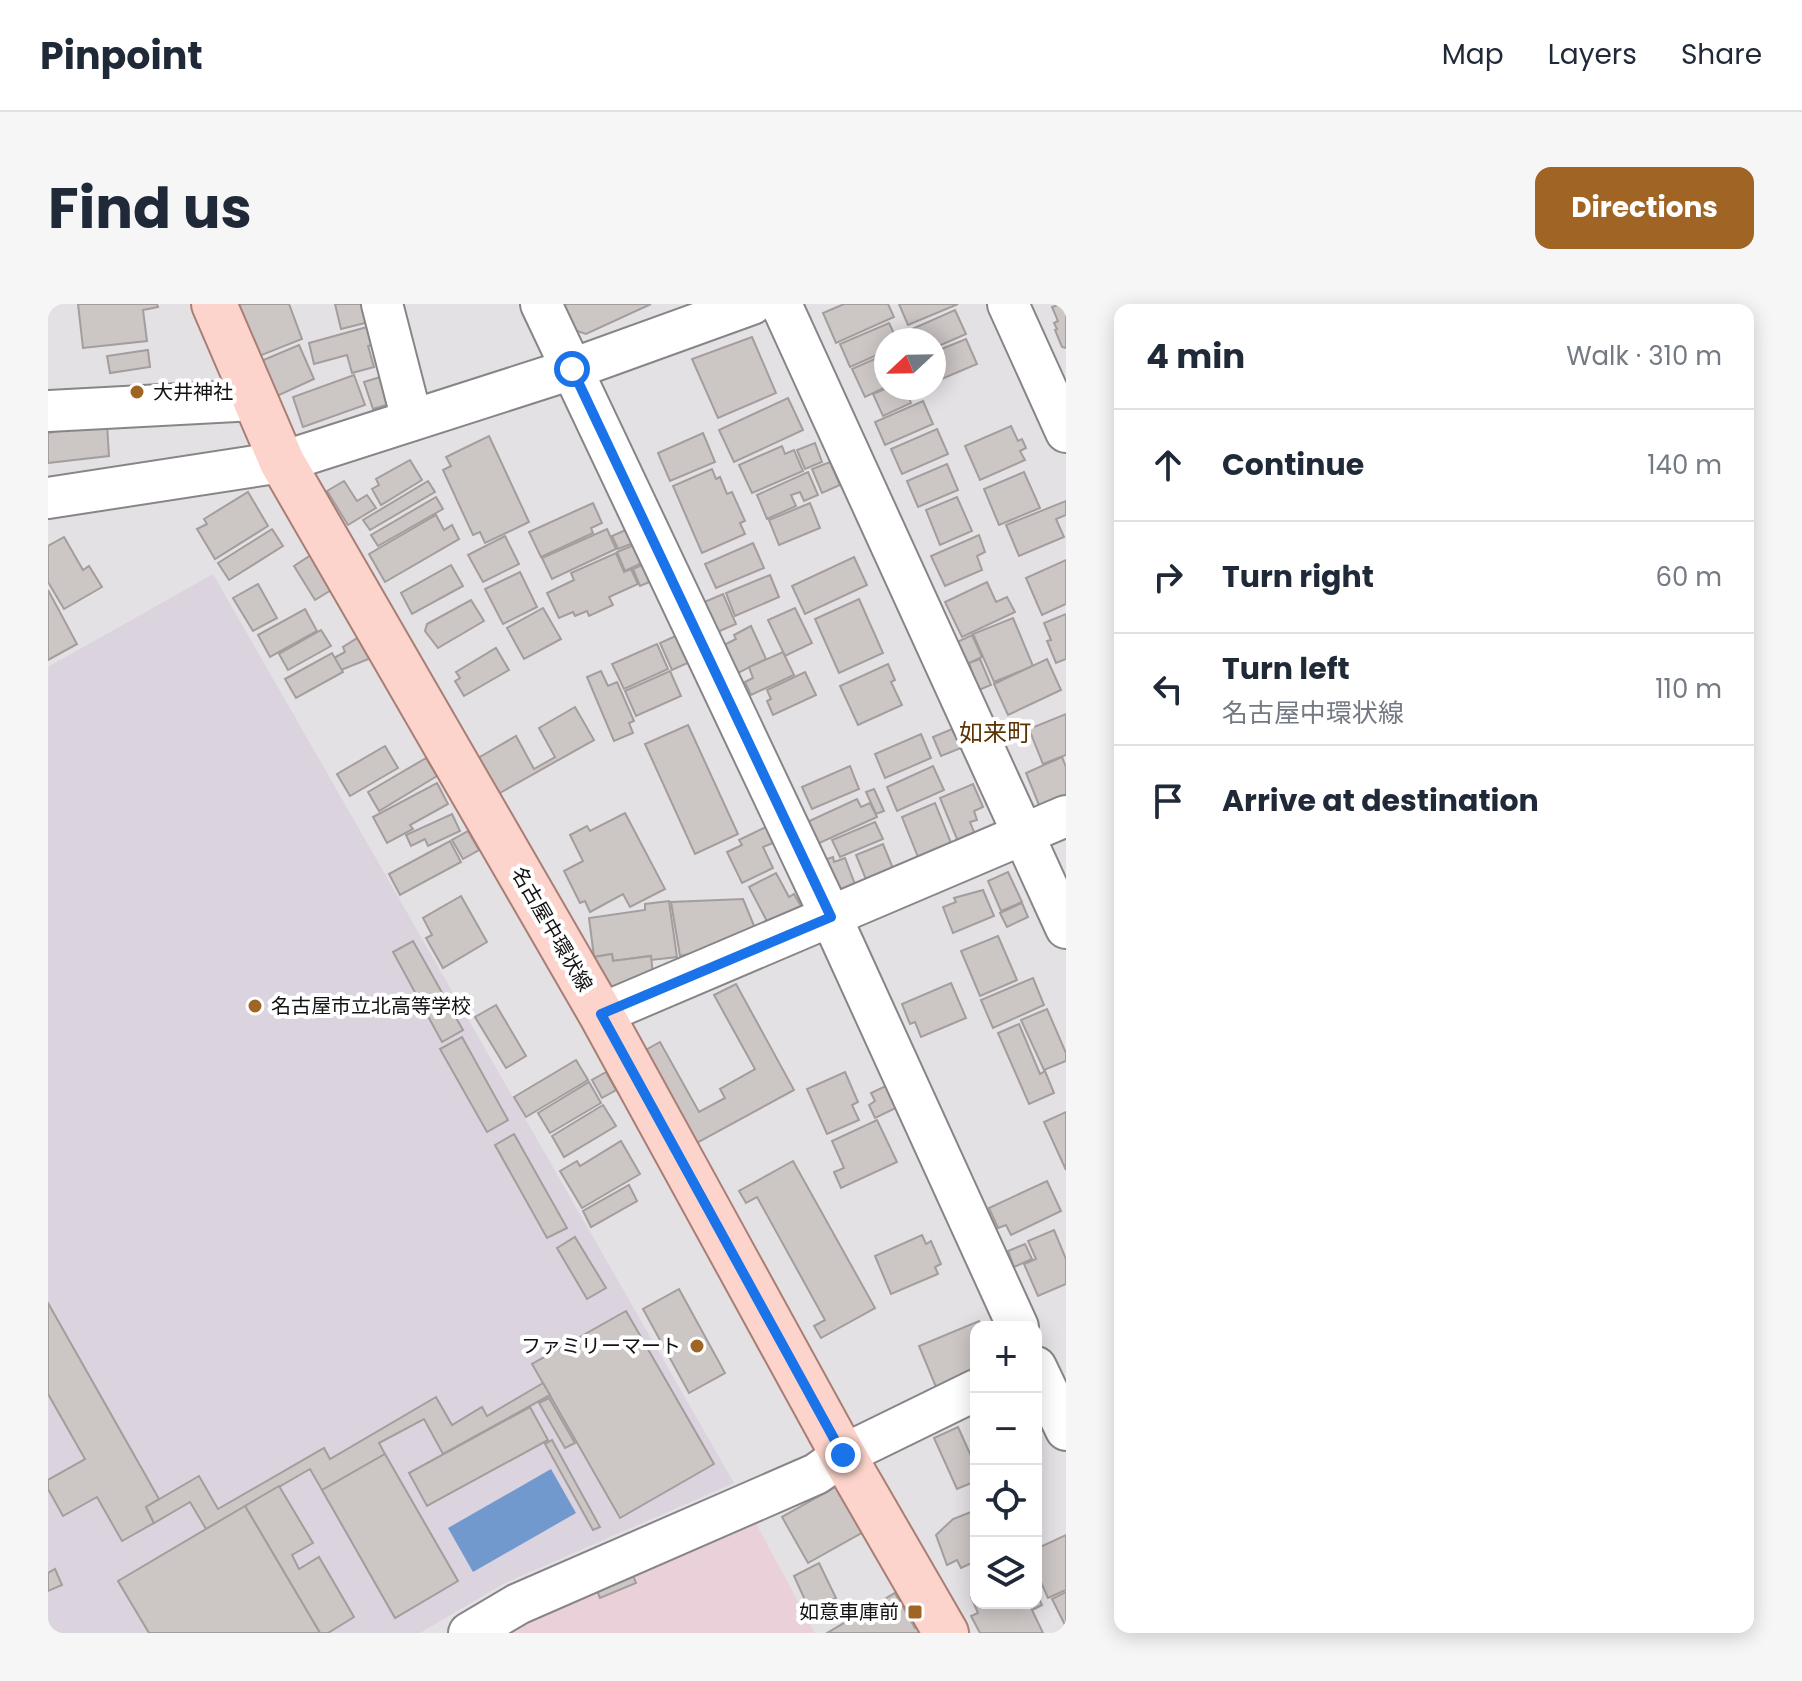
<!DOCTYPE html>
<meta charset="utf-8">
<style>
:root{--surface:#fff;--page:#f6f6f7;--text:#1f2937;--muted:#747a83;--line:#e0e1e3;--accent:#a06525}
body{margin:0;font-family:Poppins,"Noto Sans JP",sans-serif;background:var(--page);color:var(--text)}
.controls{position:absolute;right:24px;bottom:24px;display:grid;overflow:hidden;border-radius:16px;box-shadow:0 4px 20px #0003}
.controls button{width:72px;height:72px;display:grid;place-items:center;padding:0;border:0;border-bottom:2px solid var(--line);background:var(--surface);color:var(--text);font:40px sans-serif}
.compass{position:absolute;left:826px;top:24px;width:72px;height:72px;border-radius:50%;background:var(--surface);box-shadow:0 4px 20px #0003;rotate:248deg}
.stop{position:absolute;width:24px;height:24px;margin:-18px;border:6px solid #1a73e8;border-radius:50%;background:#fff}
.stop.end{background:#1a73e8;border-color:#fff;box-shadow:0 2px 8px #0008}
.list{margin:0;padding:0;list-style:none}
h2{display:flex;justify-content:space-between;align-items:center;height:104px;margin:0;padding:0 32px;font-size:34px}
h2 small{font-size:26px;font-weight:400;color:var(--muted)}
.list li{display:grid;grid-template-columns:52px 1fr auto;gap:24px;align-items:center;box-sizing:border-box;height:112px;padding:0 32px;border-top:2px solid var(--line)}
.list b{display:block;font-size:30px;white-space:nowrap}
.list p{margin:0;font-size:26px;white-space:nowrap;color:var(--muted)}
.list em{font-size:26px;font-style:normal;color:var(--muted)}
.icon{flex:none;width:44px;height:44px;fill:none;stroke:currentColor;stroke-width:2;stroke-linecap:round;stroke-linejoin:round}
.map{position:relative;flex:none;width:1018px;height:1329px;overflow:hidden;border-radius:16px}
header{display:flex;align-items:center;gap:48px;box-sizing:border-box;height:112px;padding:0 40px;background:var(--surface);border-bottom:2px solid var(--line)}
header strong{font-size:38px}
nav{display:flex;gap:44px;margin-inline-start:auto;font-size:28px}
.intro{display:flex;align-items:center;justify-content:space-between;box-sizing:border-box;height:192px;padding:0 48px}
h1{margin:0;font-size:56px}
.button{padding:20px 36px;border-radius:16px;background:var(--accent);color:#fff;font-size:28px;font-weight:700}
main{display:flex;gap:48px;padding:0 48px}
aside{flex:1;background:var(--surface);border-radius:16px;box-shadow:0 4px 20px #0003}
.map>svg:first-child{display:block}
.built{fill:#dbd3de}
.industrial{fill:#ead1d9}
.water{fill:#7299ce}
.building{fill:#ccc6c5;stroke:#a39d9d;stroke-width:2}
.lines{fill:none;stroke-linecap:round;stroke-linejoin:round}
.minor-casing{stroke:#888589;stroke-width:44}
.major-casing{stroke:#a97e74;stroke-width:48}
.minor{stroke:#fff;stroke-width:40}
.major{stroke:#fcd4cb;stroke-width:44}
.route{stroke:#1a73e8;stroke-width:10}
.poi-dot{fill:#a06525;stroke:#fff;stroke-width:3}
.labels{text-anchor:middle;stroke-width:8;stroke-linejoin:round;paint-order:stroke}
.poi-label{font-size:20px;fill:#131213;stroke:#fff;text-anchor:start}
.street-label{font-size:20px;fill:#131213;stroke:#fff}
.quarter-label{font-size:24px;fill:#5b3403;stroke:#fff}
</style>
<header>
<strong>Pinpoint</strong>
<nav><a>Map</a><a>Layers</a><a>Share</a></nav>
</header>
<div class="intro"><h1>Find us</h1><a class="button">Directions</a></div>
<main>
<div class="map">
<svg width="1018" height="1329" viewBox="0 0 1018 1329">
<rect width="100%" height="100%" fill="#e4e1e5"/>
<path class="built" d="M165 270 686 1179 457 1279 372 1329H0V363Z"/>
<path class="industrial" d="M703 1210 767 1329H442Z"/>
<path class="water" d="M503 1165 528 1209 425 1268 400 1224Z"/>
<g class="building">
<path d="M30 0H109L110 3 95 6 99 37 35 44Z"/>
<path d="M186 0H241L254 35 206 54Z"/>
<path d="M287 0H321L325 17 293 25Z"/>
<path d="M512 0H603L538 30 523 25Z"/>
<path d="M796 0H840L846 13 788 39 775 9Z"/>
<path d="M851 0H910L860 21Z"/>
<path d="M1012 0H1018V44L1014 43 1007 26 1009 25 1006 19 1010 17 1004 3Z"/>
<path d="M907 6 918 30 886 44V36H868L864 25Z"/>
<path d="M841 19 849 36H838V47L802 63 792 40Z"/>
<path d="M330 20 335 38 320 42 326 63 304 69 299 51 266 60 261 39Z"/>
<path d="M704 33 728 89 670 114 644 55Z"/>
<path d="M918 35 929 60 889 77 886 70V48Z"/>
<path d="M251 41 266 75 229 92 213 57Z"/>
<path d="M100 46 102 63 62 69 59 52Z"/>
<path d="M838 50V83L817 93 804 65Z"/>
<path d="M306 71 317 101 255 123 245 93Z"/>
<path d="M339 71 348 98 325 105 316 78Z"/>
<path d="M839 84H857L863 99 835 112 825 90Z"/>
<path d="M740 94 755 126 686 158 671 126Z"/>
<path d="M875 97 885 120 837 141 827 118Z"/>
<path d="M11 120H59L61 152 0 159V129L12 127Z"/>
<path d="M963 122 970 137 974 135 978 144 972 147 977 156 932 176 917 142Z"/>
<path d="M889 125 900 150 854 170 843 145Z"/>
<path d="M655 129 667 158 622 177 610 149Z"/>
<path d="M441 132 481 218 437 239 432 228 425 231 395 166 403 162 398 153Z"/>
<path d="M767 139 774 158 757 165 749 146Z"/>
<path d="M734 142 737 150 746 146 755 167 704 189 691 161Z"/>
<path d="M362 156 374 176 333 201 324 185 331 181 328 175Z"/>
<path d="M782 158 792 181 774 189 764 165Z"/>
<path d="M899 160 910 186 870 203 859 177Z"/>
<path d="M664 165 668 175 672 173 679 190 684 188 697 217 692 219 697 230 654 249 625 182Z"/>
<path d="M760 168 770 191 756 197 752 188 743 191 748 202 719 215 709 191Z"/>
<path d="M976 168 992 204 951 221 936 185Z"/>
<path d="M296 177 309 197 319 191 328 204 300 221 279 187Z"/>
<path d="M380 177 387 188 322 226 315 216Z"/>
<path d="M200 188 220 222 167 255 149 225 159 220 156 215Z"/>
<path d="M388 193 395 205 330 242 323 231Z"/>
<path d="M909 193 924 227 892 241 878 206Z"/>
<path d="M1018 197V211L1008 215 1016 233 971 252 958 221Z"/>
<path d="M545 199 554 219 543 224 545 229 493 253 481 228Z"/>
<path d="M762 199 772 224 731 241 721 216Z"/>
<path d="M388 211 396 226 404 221 411 235 337 278 321 250Z"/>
<path d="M582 224 588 238 570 245 564 232Z"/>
<path d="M224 225 235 242 181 276 170 259Z"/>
<path d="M559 225 568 245 504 275 494 254Z"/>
<path d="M931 231 937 248 929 252 934 266 897 282 883 252Z"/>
<path d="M457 232 471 260 435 278 420 251Z"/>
<path d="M16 233 35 266 41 262 54 283 16 305 0 278V242Z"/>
<path d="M705 239 716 264 668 284 657 260Z"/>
<path d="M588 240 596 258 577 267 569 248Z"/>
<path d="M568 249 576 268 583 265 590 280 561 293 565 301 541 312 539 307 527 312 525 308 511 314 499 289 526 276 523 269Z"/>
<path d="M263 251 285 285 267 296 246 262Z"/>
<path d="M806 253 819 281 757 310 744 282Z"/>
<path d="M1018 256V300L994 311 978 274Z"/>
<path d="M596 260 604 277 592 282 585 265Z"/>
<path d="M403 261 415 282 364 310 353 289Z"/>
<path d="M472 268 489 303 455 320 437 285Z"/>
<path d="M722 271 731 293 687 312 678 289Z"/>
<path d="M939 278 948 298 959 293 967 308 914 333 897 298Z"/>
<path d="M210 280 229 314 205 327 185 294Z"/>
<path d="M0 286 29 340 0 356Z"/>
<path d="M675 290 688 320 667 329 654 299Z"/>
<path d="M811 295 835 349 791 369 767 315Z"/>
<path d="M423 296 436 317 390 344 377 327 379 320Z"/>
<path d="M495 304 513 335 476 355 459 324Z"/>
<path d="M747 304 764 339 737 352 720 316Z"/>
<path d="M257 305 269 327 222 353 210 331Z"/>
<path d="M1018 310V355L1008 359 999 337 1003 336 996 319Z"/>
<path d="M965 314 985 362 946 378 925 330Z"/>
<path d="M703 322 718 355 686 371 672 343 688 335 686 331Z"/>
<path d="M273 326 283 342 240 366 231 350Z"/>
<path d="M632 330 644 357 624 366 612 339Z"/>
<path d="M924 331 934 353 915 362 905 340Z"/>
<path d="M311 333 323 354 293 366 286 354 297 348 295 343Z"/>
<path d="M609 340 620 365 576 385 564 360Z"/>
<path d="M448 344 461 366 416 392 407 377 412 374 408 368Z"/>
<path d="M735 348 746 371 703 391 697 378 705 374 701 363Z"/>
<path d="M284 349 295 368 248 394 237 375Z"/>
<path d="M932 355 943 381 926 388 919 370 924 368 921 359Z"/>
<path d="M999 355 1013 386 960 411 946 380Z"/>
<path d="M840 360 847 376 843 378 854 401 810 421 792 382Z"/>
<path d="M553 367 560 382 569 378 586 417 581 419 585 429 566 437 539 373Z"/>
<path d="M622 367 633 392 588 412 577 387Z"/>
<path d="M757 368 768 391 725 411 719 397 723 395 719 386Z"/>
<path d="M527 403 546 436 450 490 430 454 468 432 486 465 507 453 491 424Z"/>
<path d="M1018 410V451L995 460 981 425Z"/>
<path d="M640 421 690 530 647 550 597 440Z"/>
<path d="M904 425 913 444 893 452 885 433Z"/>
<path d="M873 430 883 454 837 474 827 450Z"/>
<path d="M337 442 350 464 302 492 289 470Z"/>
<path d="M1014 453 1018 463V495L993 506 978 469Z"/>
<path d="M378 454 389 472 331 507 320 488Z"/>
<path d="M802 462 811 485 764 505 754 483Z"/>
<path d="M885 462 896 486 849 507 839 483Z"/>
<path d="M389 479 400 500 362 521 365 525 339 539 325 513Z"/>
<path d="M925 480 935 503 926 507 929 516 922 518 928 533 911 540 892 494Z"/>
<path d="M826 485 836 507 828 510 818 488Z"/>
<path d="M809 495 813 503 822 499 829 513 767 541 757 519Z"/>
<path d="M887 499 905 544 872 558 854 513Z"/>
<path d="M577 509 617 585 582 603 575 590 542 608 537 597 532 599 516 567 535 557 522 531 539 522 542 527Z"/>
<path d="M404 510 412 527 380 542 377 535 363 542 358 531Z"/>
<path d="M827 518 835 535 792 553 784 536Z"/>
<path d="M718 523 725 539 715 543 725 564 694 579 679 548 694 541 691 536Z"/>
<path d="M420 527 431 546 415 555 404 536Z"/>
<path d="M402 537 413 558 352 591 341 570Z"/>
<path d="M835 540 846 567 819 578 808 551Z"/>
<path d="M785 553 786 558 797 554 808 583 785 591 773 557Z"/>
<path d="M960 568 974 598 953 607 940 577Z"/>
<path d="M728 569 741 593 746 590 753 602 747 605 749 609 722 623 701 583Z"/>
<path d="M935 586 946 612 905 629 895 603 908 598 906 594Z"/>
<path d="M413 592 439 638 395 664 378 634 384 631 375 614Z"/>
<path d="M695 595 709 629 675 642 632 652 623 598Z"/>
<path d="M621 597 629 653 603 656V652L565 657 564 650 546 653 541 614 597 606V600Z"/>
<path d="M974 599 980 613 959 623 952 609Z"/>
<path d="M950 632 969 676 932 692 913 647Z"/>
<path d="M365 637 415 726 394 738 345 648Z"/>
<path d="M564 650 565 657 603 652 605 671 572 685 557 680 548 664 546 653Z"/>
<path d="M985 674 996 701 945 724 933 696Z"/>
<path d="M903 679 918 714 873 733 867 718 862 720 854 700Z"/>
<path d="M688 680 746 786 647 840 596 747 612 738 651 808 677 794 672 785 707 765 666 691Z"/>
<path d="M448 701 478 752 458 764 427 713Z"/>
<path d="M999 705 1018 749V757L996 766 973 716Z"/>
<path d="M971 720 992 770 997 767 1006 789 981 800 950 729Z"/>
<path d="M414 733 460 816 439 828 392 745Z"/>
<path d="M528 756 540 776 478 813 466 793Z"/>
<path d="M558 768 568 786 554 794 544 776Z"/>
<path d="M797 768 810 798 804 801 811 816 779 830 759 785Z"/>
<path d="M541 778 553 799 502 829 490 809Z"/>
<path d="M842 780 852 802 827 814 821 801 827 797 823 789Z"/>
<path d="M555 801 568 822 516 853 504 832Z"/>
<path d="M1018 808V866L996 818Z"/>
<path d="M829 816 849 858 793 884 786 868 796 864 784 837Z"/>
<path d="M466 830 519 924 499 934 447 841Z"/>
<path d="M573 837 592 870 534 904 512 867 529 857 532 862Z"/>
<path d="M745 857 827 1004 773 1034 766 1022 777 1016 709 893 698 899 691 887Z"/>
<path d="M999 877 1013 907 963 931 958 921 950 924 941 904Z"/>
<path d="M581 881 589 897 543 923 535 907Z"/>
<path d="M1006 926 1018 955V980L990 992 976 960 988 955 980 937Z"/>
<path d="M874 931 878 940 883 937 893 960 887 963 890 970 843 990 827 952Z"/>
<path d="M527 933 558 984 539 995 509 944Z"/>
<path d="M977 940 984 955 966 963 960 947Z"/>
<path d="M631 985 677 1069 641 1089 595 1005Z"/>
<path d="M0 999 111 1195 98 1203 106 1219 74 1237 49 1193 15 1212 0 1185V1176L37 1155 0 1090Z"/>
<path d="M578 1007 666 1160 572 1214 484 1060Z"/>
<path d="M931 1017 933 1023H928V1065L888 1083 871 1042Z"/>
<path d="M495 1079 502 1091 395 1150 376 1115 331 1139 337 1150 274 1186 262 1165 158 1225 142 1198 106 1219 98 1203 151 1172 170 1205 276 1144 282 1155 388 1093 404 1121 434 1103 439 1112Z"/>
<path d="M501 1094 527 1139 517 1144 491 1099Z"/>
<path d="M482 1103 500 1136 379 1202 361 1169Z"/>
<path d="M910 1123 928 1163V1177L909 1185 886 1134Z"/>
<path d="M504 1136 552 1223 545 1226 497 1140Z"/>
<path d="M337 1150 410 1277 347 1314 274 1186Z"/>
<path d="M791 1181 817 1227 760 1259 734 1213Z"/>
<path d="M231 1182 265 1239 244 1251 251 1265 271 1253 306 1313 280 1329H272L197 1202Z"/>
<path d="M197 1202 272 1329H101L70 1277Z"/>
<path d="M928 1206V1257L913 1264 909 1256 899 1261 888 1231 905 1215Z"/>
<path d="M1018 1231V1286L1000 1294 988 1267V1245Z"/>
<path d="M771 1259 788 1294 762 1307 746 1272Z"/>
<path d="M7 1265 14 1281 0 1287V1269Z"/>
<path d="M584 1269 588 1279 552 1294 548 1284Z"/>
<path d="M1018 1288V1323L1004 1295Z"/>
<path d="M847 1289 867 1324 871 1321 875 1329H779Z"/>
<path d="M988 1289 994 1301 984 1306 995 1329H932L923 1312 930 1309 923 1293 928 1291V1299H988Z"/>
</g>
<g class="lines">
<defs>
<g id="minor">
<path d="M334 0 364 116"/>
<path d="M493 0 783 613 970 1023"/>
<path d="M733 0 1018 624"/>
<path d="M960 0 1018 128"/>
<path d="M0 107 208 96"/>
<path d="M0 194 234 158 524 65 704 0"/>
<path d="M553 710 1018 512"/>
<path d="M988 1063 1018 1126"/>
<path d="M421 1329 470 1300 768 1170 795 1151 928 1086"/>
</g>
<path id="major" d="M166 0 234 158 553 710 795 1151 898 1329"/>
</defs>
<use href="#minor" class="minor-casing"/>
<use href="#major" class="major-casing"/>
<use href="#minor" class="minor"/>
<use href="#major" class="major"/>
</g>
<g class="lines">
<path class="route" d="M524 65 783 613 553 710 795 1151"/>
</g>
<g class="poi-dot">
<circle cx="89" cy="88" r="8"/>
<circle cx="207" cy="702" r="8"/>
<circle cx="649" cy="1042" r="8"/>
<rect x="859" y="1300" width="16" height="16" rx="4"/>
</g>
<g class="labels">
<g class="poi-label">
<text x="105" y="95">大井神社</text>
<text x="223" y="709">名古屋市立北高等学校</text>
<text x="633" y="1049" text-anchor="end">ファミリーマート</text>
<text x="851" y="1315" text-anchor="end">如意車庫前</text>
</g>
<g class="street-label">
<text transform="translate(504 625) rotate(60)" y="7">名古屋中環状線</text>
</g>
<g class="quarter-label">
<text x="947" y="437">如来町</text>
</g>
</g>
</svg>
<div class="controls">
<button>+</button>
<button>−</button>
<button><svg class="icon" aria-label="locate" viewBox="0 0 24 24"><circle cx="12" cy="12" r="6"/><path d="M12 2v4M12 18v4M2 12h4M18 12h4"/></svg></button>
<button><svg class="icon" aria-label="layers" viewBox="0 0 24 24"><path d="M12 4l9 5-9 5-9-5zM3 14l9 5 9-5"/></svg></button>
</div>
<svg class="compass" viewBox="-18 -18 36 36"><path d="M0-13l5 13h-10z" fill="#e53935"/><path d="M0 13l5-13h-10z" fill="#747a83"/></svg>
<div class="stop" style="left:524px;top:65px"></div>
<div class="stop end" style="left:795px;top:1151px"></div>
</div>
<aside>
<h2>4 min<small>Walk · 310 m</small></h2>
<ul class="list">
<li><svg class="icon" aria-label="ahead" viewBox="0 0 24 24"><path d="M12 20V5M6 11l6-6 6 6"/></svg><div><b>Continue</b></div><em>140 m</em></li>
<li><svg class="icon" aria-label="right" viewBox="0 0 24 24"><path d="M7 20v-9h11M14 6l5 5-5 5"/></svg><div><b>Turn right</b></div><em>60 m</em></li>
<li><svg class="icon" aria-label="left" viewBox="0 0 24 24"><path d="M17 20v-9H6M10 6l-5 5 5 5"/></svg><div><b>Turn left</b><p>名古屋中環状線</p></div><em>110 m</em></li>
<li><svg class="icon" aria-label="arrive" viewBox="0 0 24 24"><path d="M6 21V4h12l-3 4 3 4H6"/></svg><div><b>Arrive at destination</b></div></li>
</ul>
</aside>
</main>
